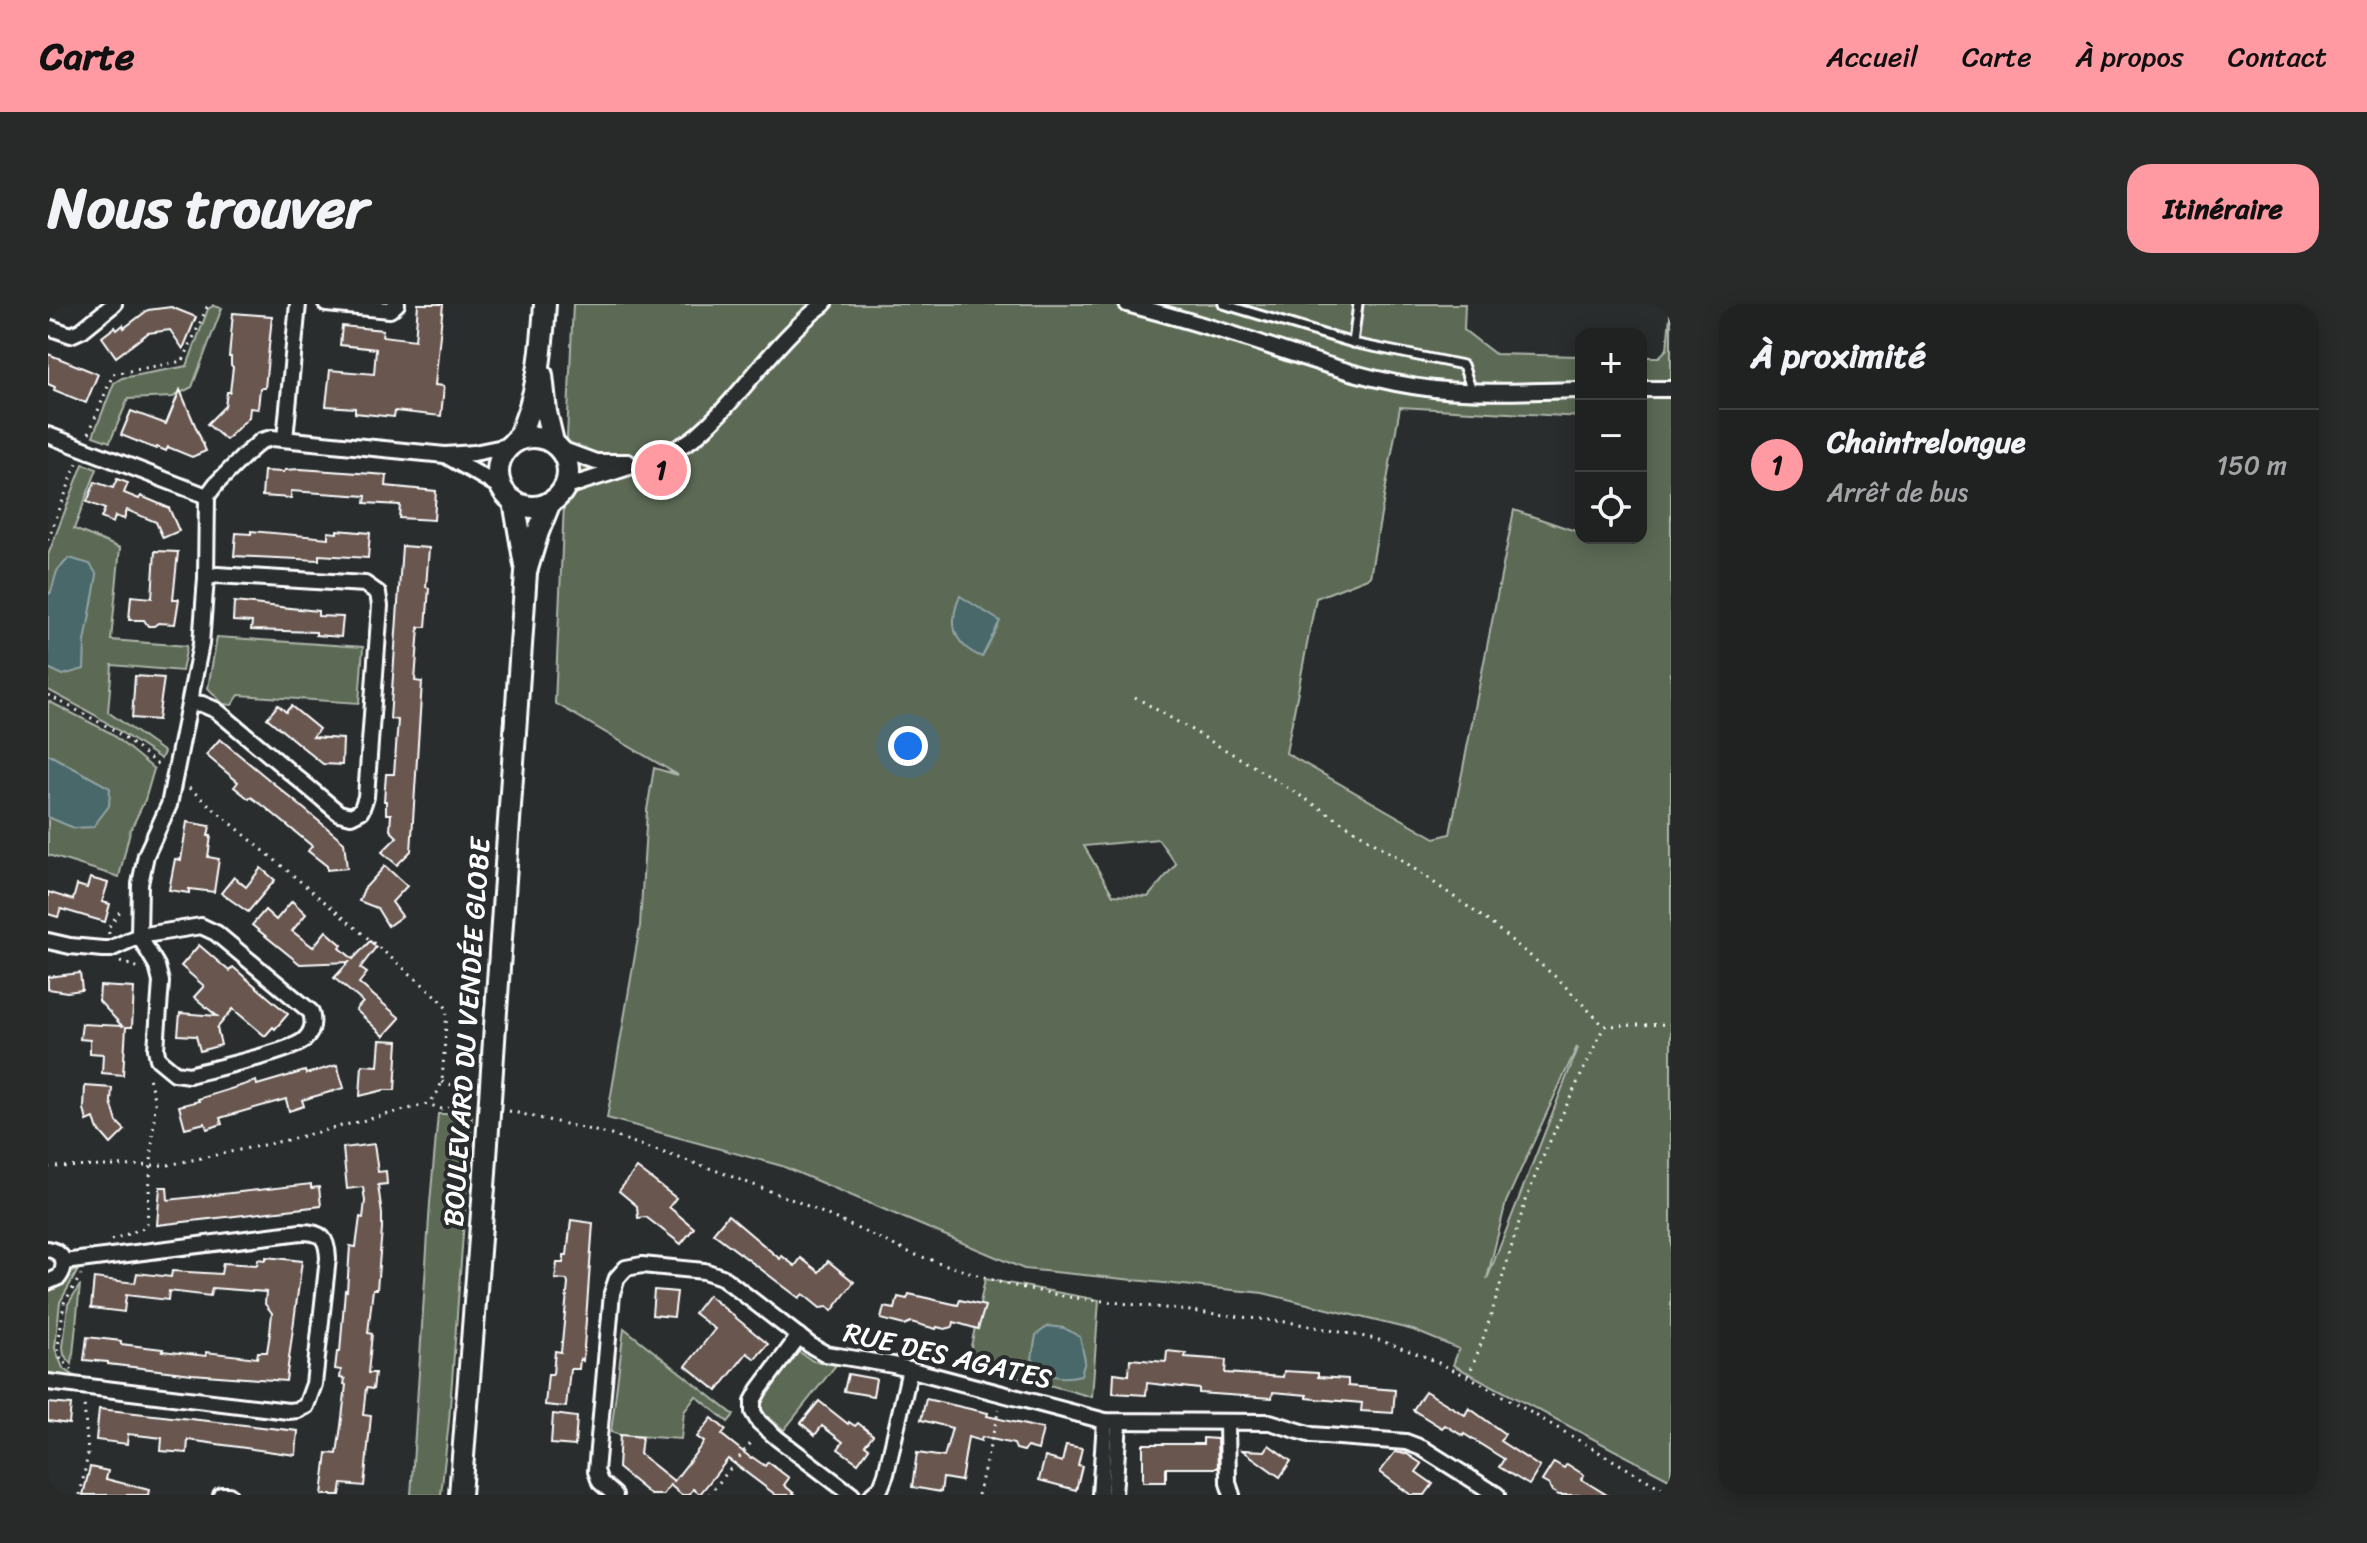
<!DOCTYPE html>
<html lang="fr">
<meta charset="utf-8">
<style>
:root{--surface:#202222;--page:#282a2a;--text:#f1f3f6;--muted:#a2a4a5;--line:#3d3f40;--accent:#ff9aa2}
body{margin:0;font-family:Sriracha,sans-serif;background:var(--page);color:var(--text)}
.controls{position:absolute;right:24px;top:24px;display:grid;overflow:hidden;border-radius:16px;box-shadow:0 4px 20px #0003}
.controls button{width:72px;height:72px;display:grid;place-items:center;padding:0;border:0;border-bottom:2px solid var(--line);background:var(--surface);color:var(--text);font:40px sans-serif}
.you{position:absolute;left:860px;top:442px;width:28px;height:28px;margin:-20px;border:6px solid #fff;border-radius:50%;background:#1a73e8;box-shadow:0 0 0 12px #1a73e833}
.badge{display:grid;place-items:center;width:52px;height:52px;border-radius:50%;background:var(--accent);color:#111;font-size:26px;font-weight:700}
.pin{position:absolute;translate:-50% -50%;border:4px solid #fff;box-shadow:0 2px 8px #0006}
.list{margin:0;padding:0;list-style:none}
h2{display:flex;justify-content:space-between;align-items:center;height:104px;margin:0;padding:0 32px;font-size:34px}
h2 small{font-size:26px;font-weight:400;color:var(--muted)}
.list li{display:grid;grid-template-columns:52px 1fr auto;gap:24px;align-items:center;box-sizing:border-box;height:112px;padding:0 32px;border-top:2px solid var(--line)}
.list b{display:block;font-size:30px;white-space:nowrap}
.list p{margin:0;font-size:26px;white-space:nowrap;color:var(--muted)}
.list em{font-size:26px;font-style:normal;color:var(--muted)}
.icon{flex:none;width:44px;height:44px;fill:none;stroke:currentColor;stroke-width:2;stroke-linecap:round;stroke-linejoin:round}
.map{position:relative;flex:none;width:1623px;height:1191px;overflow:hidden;border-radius:24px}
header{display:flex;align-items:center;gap:48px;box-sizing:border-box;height:112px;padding:0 40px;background:var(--accent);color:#111}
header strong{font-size:38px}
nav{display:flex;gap:44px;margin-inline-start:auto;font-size:28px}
.intro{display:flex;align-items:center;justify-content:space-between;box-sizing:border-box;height:192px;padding:0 48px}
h1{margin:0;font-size:56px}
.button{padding:20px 36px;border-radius:24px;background:var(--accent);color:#111;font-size:28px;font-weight:700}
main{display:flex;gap:48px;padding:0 48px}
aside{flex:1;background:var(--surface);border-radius:24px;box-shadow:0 4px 20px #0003}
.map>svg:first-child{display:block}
.green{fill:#5b6b54;stroke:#adb5aa;stroke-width:2;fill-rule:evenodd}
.water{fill:#4a686b;stroke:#92a4a6;stroke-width:2}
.building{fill:#675650;stroke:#fff;stroke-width:2}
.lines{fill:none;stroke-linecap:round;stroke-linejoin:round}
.service-casing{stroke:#fff;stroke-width:13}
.minor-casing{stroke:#fff;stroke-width:20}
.secondary-casing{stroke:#fff;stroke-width:26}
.path{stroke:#fff;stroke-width:3;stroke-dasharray:2 6;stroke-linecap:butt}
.service{stroke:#2a2d2e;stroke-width:7}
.minor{stroke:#2a2d2e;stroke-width:14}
.secondary{stroke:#2a2d2e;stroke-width:20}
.labels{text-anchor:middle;stroke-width:8;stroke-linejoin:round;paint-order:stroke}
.street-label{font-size:28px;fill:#fff;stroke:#2a2d2e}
</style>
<header>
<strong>Carte</strong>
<nav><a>Accueil</a><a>Carte</a><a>À propos</a><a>Contact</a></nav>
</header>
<div class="intro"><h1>Nous trouver</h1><a class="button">Itinéraire</a></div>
<main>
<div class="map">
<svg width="1623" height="1191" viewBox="0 0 1623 1191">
<rect width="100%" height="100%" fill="#2a2d2e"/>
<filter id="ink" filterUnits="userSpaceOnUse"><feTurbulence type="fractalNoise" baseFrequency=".0125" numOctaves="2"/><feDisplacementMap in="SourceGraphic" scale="16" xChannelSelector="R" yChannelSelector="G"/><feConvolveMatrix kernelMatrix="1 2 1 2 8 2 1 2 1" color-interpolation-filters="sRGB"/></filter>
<g filter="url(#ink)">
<g class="green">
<path d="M525 0H1417L1416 26 1447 50 1533 52V113L1352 103 1322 273 1268 294 1238 449 1387 534 1402 530 1466 206 1533 229V234H1593V53H1611L1619 45 1623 1V1176L1405 1061 1411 1045 1365 1026 1215 989 976 965 734 862 559 814 592 622 599 506 606 464 630 471 507 399ZM1110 535 1128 560 1100 593 1065 591 1036 542ZM1529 743 1530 744 1439 975 1458 898Z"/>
<path d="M165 2 174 4 144 83 125 93 80 95 62 138 45 132 66 79 74 74 139 62 160 5Z"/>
<path d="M35 160 49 165 26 225 72 244 63 336 139 342 134 367 64 361 60 408 116 448 113 455 47 411 0 386V251Z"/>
<path d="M169 333 315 343 311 399 191 391 184 401 175 400 160 384Z"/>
<path d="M0 397 61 428 106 465 97 496 82 527 71 573 0 551Z"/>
<path d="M390 810H424L401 1117 393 1191H363L382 899Z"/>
<path d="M30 966 12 998 7 1044 15 1064 31 1075 0 1074V985L16 978 25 967Z"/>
<path d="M937 975 1051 996 1044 1093 951 1067V1060L938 1057 936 1061 920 1057Z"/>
<path d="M32 981 24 1060 16 1051 15 1043 20 1000Z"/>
<path d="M576 1024 686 1111 680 1118 648 1092 636 1108 633 1135 572 1131 563 1128Z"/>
<path d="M747 1045 765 1057 788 1061 736 1126 712 1106 710 1098Z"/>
</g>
<g class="water">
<path d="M21 254 42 260 49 271 37 338 36 365 15 371 0 364V291L3 288 9 267Z"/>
<path d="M912 292 952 317 934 353C905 341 900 320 912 292Z"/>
<path d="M0 450 62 484 61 502 45 523 26 524 0 513Z"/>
<path d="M1000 1022 1016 1024 1032 1033 1037 1057 1033 1071C1011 1076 997 1074 984 1054L988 1031Z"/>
</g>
<g class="building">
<path d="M370 0H395L387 81 396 82 393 112 347 107 346 113 307 109V104L278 102 282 66 326 70 328 45 292 41 294 22 335 26 334 32 367 36Z"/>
<path d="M123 3 148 13 135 45 122 26 100 29 68 53 54 33 67 23 69 26 75 21 76 24 100 6Z"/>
<path d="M185 9 224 12 217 84H212L210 105 202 104 201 113 178 136 159 120 177 102 179 88H182L185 63 183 61V53H181Z"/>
<path d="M0 50 50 70 38 99 6 86 7 83 0 80Z"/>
<path d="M132 86 158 147 144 153 120 143 118 147 109 143 108 145 73 131 83 107 118 120Z"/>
<path d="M252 165 339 171 338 182 388 187 386 216 351 214 352 201 317 199 318 192 243 187V194L214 192 216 167 236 168 237 166Z"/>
<path d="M69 175 80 179 76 189 91 195 93 192 121 204 131 227 115 234 108 218 79 206 76 215 67 212 65 219 53 214 57 205 39 198 47 178 65 184Z"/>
<path d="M289 226 322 229 320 254 271 251V256L186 252 188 229 203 230V227L280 234V228L289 229Z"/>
<path d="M354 242 381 244 378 283 381 284 378 323H371L367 377 374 378 363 547 349 561 334 548 349 533 342 526 343 510H338V497H336L338 470H346L350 416 342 415Z"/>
<path d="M107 247 130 248 125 295H131L127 320 110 319 106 322H100L96 316H81L83 292 104 294Z"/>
<path d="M186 298 270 307V312L295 313 293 333 268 331V328L203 326 204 318 185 317Z"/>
<path d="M87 372 116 374 110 416 84 414Z"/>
<path d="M230 401 238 408 243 402 271 425 265 433 295 435 294 461 275 460 219 414Z"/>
<path d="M172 435 296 538 299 564 279 566V562L260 547 264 542 217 503 203 493 201 495 186 483 190 478 158 451Z"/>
<path d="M139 518 162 522 160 532H163L160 553 171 555 166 588 141 585V589L121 586 127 555 133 556Z"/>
<path d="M337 562 359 582 344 598 354 612 340 622 329 604 311 597 316 585Z"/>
<path d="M213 564 227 576 200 608 173 589 186 573 198 583Z"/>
<path d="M42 574 60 579 54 598 62 600 57 618 13 605 10 613 0 610V588L25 596 29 581 39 584Z"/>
<path d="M244 597 258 610 244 627 265 643 278 627 294 641 292 644 305 655 322 637 328 643 312 664 319 669 311 679 352 714 336 732 308 706 315 698 286 674 301 658 252 660 204 621 217 606 228 616Z"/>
<path d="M151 641 181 667 185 663 240 710 227 725 225 723 217 732 185 705 169 724 173 741 152 747 148 732 130 731 132 709 169 712 146 693 156 682 133 662Z"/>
<path d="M32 669 34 686 19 688 0 685V673Z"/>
<path d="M52 682 86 684 84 723H78L75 771 54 769 55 750 42 749V736L32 735 34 720 74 722 51 697Z"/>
<path d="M332 736 350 737 347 786H336L312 792 314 761 330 762Z"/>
<path d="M289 761 296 784 254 796 256 802 241 807 238 795 172 814 174 820 159 825 157 819 137 824 131 802 151 797 150 795 208 777 209 781 257 767 258 770Z"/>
<path d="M37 782 64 784 63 798 69 818 77 826 63 840 49 824 46 814 39 817 36 805Z"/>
<path d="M326 840 330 868 338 867 339 880 330 881 334 910V925L329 985H325L320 1029 324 1030 320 1069H327L325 1085 318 1084 315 1111 323 1112 316 1182 294 1180 292 1191H274L279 1149 289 1150 293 1122 298 1081 296 1080 297 1075 292 1074 293 1066 287 1065 289 1048H292L297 986 299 987 302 942 308 943 312 913 315 914 317 897 315 883 299 885 295 844Z"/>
<path d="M589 864 628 894 621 903 646 924 633 940 598 913 590 914 589 902 571 887Z"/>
<path d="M263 880V884L271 883 273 902 109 921 112 883H119L120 896Z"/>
<path d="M680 911 732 955 734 952 747 962 753 954 771 968 780 957 806 978 784 1007 780 1003 772 1004 755 990 751 994 665 929Z"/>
<path d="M523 916 545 919 535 1057 532 1055 531 1065H522L518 1103 497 1101 500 1070H505L507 1047 513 1048 520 980 519 976 507 975 509 959H516V951H519Z"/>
<path d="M218 953 254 957 238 1077 144 1070 60 1060V1058L36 1056 39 1033 73 1037V1040L115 1045 114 1047 158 1052V1048L209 1054 210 1048H219L222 1029 224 1009 217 1000 218 988 164 984 162 992 121 987 120 996 78 991 76 1008 43 1004 46 974 87 979 89 969 123 973 124 967 173 970 175 959 209 961 210 955 218 956Z"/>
<path d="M606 986 629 988 626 1013 604 1011Z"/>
<path d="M861 990 910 1001 912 996 937 1002 930 1025 906 1018 905 1023 897 1025 889 1023 888 1025 863 1018 856 1021 833 1015 836 1003 847 1005 850 993 859 995Z"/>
<path d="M660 991 720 1040 707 1055 699 1049 669 1087 638 1062 667 1025 646 1009Z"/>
<path d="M1119 1047 1138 1049 1137 1053 1178 1056 1177 1069 1235 1073 1236 1067 1270 1069V1073L1300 1075V1082L1347 1086 1345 1109 1313 1107 1314 1099 1268 1095 1259 1094V1091L1225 1088 1224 1094 1151 1089V1085L1099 1079 1098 1091 1065 1089 1066 1069 1081 1071 1082 1055 1118 1058Z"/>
<path d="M800 1070 828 1075 825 1092 796 1087Z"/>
<path d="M1377 1087 1417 1111 1421 1104 1457 1130 1452 1137 1492 1163 1481 1181 1451 1163 1456 1155 1416 1130 1415 1132 1397 1121 1394 1124 1365 1106Z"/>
<path d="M878 1095 940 1109 939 1112 995 1125 990 1146 979 1143 976 1147 968 1145 966 1140 934 1133 933 1137 920 1133 913 1177 895 1174 893 1188 864 1183 869 1149 896 1153 904 1124 873 1116Z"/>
<path d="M771 1097 800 1120 801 1118 807 1122 810 1119 825 1131 817 1141 821 1144 810 1159 790 1145 795 1138 774 1122 767 1131 753 1119Z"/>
<path d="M0 1099 23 1101 21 1120 0 1117Z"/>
<path d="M51 1105 250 1127 248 1151 140 1136 139 1149 113 1147 114 1134 80 1130 79 1140 48 1136Z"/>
<path d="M505 1110 529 1113 527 1142 503 1140Z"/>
<path d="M664 1114 678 1126 674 1131 703 1154 704 1153 717 1162 720 1158 741 1174 736 1181 748 1191H728L680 1155 652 1190 645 1185 641 1191H634L622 1181 615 1191H603L570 1164 572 1131 594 1133 592 1150 626 1177 656 1138 649 1133Z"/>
<path d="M1155 1134 1169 1135 1170 1164H1118V1178H1095V1140H1155Z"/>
<path d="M1018 1141 1034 1144 1030 1161 1034 1162 1028 1186 991 1176 997 1153 1014 1158Z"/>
<path d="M1221 1141 1243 1157 1232 1173 1194 1146 1217 1147Z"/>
<path d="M1347 1148 1359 1150 1374 1160 1368 1168 1385 1180 1377 1191H1363L1332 1168Z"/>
<path d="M1506 1158 1516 1164 1519 1160 1536 1171 1533 1175 1559 1191H1511L1504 1187 1501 1181 1494 1177Z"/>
<path d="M42 1163 60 1167 58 1175 101 1186 100 1191H35Z"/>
</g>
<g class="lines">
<defs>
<g id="service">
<path d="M1175 0 1305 39 1415 61 1424 87"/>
<path d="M1305 39 1310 0"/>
</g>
<g id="minor">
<path d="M278 0 342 6 349 0"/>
<path d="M1079 0C1121 11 1162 23 1203 36 1263 56 1323 78 1386 85 1435 90 1484 87 1533 86"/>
<path d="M0 23 23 31 34 26 66 0"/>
<path d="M1593 85H1623"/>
<path d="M0 131 159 192"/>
<path d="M237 135 250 0"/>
<path d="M513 145 548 158H580"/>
<path d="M397 151 454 184"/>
<path d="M517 184C556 169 601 161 638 139 652 131 663 118 674 107 708 71 736 29 776 0"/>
<path d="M143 399 154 400 168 406 291 509 303 512 313 507 318 493 332 302 330 289 317 280 169 271 158 274"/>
<path d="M91 632 92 580 98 551 121 501 153 340 158 274 159 192 168 180 199 149 213 137 224 134 397 151 426 149 460 142"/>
<path d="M0 637 22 642 55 645H62L91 632 153 622 168 629 263 708C266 719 265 728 256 736 243 748 163 765 141 771L127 769 110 755 108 745 113 678 109 662 91 632"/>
<path d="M0 945C15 948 20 960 11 973L0 978"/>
<path d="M751 1032 711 1086 705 1097V1108L711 1118 729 1134 804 1191"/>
<path d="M0 1078 240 1107 250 1106 258 1102 266 1080 280 954C279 934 274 928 253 928L16 958"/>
<path d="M1179 1118 1180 1179 1184 1191"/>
<path d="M173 1191H181"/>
<path d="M567 1191 552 1178 548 1167 564 989 569 974 578 964 594 961 656 967 674 973 762 1041 778 1050 845 1061 1057 1117 1222 1118 1264 1131 1358 1138 1374 1144 1449 1191"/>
<path d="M824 1191 833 1183 838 1170 862 1065"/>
<path d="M1052 1191 1057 1117"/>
<path d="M1066 1191 1071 1118"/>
</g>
<g id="secondary">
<path d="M494 71 498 108 505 138"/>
<circle cx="485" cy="168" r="35"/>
<path d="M469 136C490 93 494 47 497 0"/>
<path d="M466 197 477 261"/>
<path d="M412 1191 436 883 478 268 490 228 502 198"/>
</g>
</defs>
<use href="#service" class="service-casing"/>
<use href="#minor" class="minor-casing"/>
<use href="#secondary" class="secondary-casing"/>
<g class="path">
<path d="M41 129 65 70 135 57 159 3 165 0"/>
<path d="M0 236 29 159"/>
<path d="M0 391 66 426 114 464"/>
<path d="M1087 393 1205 462 1354 556 1440 617 1509 674 1556 722 1623 720"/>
<path d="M141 484 391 694 399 705 394 778 389 789 380 800"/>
<path d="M61 630 60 624 75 603"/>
<path d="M72 658 92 664"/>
<path d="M394 778 425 787"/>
<path d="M461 807 560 830 664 865 753 899 865 950 957 980 1020 993 1246 1019 1328 1035 1378 1053 1427 1076 1623 1190"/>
<path d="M0 863 120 861 239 836 380 800 394 805 421 802"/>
<path d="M63 936 96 924 99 919 107 799 100 769"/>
<path d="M24 1066 13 1055 10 1043 16 999 33 971"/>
<path d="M1420 1072C1446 1014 1459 951 1480 891 1501 833 1531 778 1556 722"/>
<path d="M32 1191 40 1150 36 1099"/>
<path d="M661 1191 706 1135"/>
<path d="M930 1191 951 1105"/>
</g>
<use href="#service" class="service"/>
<use href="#minor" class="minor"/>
<use href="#secondary" class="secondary"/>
</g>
</g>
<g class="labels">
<g class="street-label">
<text transform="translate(418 728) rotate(-86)" y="10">BOULEVARD DU VENDÉE GLOBE</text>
<text transform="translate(900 1051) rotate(13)" y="10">RUE DES AGATES</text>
</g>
</g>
</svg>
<div class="controls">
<button>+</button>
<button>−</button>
<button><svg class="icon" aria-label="locate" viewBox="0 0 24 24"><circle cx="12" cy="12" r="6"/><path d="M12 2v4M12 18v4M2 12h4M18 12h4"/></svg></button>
</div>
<div class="you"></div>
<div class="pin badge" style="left:613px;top:166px">1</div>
</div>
<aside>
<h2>À proximité<small></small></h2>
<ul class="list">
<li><span class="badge">1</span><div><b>Chaintrelongue</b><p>Arrêt de bus</p></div><em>150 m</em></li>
</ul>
</aside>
</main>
